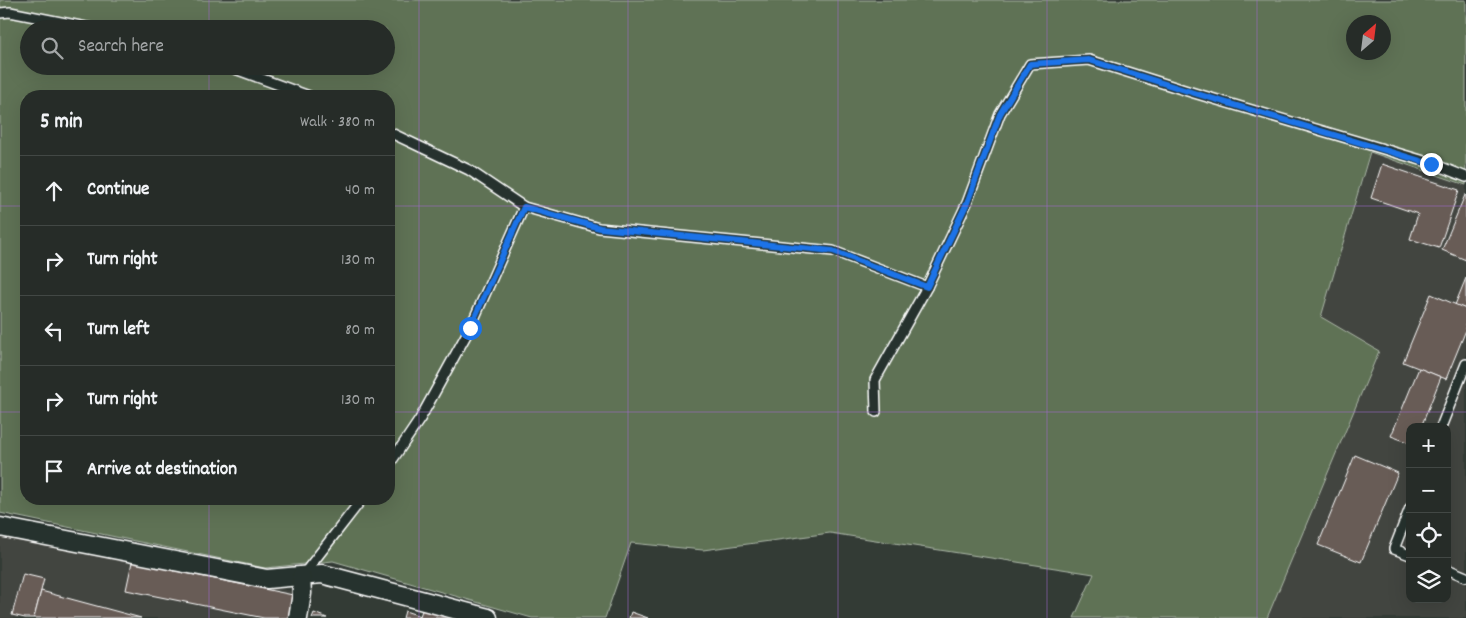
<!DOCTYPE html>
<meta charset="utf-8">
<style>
:root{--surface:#262c28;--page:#2e3430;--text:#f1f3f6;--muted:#a4a7a8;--line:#424845}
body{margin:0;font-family:Dekko,sans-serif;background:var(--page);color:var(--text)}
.controls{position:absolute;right:15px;bottom:15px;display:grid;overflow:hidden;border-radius:10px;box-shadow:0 5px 20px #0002}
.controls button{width:45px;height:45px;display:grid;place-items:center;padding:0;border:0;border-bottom:1px solid var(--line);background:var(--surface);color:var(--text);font:25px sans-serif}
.compass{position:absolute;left:1346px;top:15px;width:45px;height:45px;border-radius:50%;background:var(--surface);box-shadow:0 5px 20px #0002;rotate:28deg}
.stop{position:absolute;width:15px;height:15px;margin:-11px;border:4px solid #1a73e8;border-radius:50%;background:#fff}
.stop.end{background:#1a73e8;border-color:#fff;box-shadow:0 1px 5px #0008}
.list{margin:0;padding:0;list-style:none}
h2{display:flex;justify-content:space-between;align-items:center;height:65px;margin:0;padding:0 20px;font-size:21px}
h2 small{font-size:16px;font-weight:400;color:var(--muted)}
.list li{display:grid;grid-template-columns:32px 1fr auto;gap:15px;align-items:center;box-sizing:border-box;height:70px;padding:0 20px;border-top:1px solid var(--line)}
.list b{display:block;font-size:19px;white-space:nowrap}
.list em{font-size:16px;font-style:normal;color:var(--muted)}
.icon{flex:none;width:28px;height:28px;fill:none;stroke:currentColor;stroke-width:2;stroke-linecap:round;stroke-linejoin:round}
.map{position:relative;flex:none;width:1466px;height:618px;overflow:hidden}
.search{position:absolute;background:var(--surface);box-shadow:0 5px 20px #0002;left:20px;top:20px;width:375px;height:55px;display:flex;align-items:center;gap:12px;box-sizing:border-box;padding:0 18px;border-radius:28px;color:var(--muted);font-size:19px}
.panel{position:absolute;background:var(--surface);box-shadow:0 5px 20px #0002;left:20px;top:90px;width:375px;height:415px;border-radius:20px}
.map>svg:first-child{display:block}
.built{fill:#43453f;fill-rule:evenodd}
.green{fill:#5e7255;stroke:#aeb8aa;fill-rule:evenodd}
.building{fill:#675b56;stroke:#fff}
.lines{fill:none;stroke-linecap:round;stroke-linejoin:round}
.service-casing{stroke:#fff;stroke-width:12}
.minor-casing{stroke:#fff;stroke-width:21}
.service{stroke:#26332d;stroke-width:9}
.minor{stroke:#26332d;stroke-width:18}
.route{stroke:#1a73e8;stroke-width:6}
.grid{fill:none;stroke:#a36bd2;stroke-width:1;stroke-opacity:0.55}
</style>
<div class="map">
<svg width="1466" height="618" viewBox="0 0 1466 618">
<rect width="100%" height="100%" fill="#333b35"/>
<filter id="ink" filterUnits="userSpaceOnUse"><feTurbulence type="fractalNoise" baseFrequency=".02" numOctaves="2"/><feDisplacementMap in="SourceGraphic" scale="10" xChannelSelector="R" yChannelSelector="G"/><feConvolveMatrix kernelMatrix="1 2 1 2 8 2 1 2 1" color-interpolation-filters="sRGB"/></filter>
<g filter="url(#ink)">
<g class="built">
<path d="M1371 152 1466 185V618H1267L1379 351 1321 317ZM1410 427H1447V599H1410Z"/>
<path d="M0 536 297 592 292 618H0Z"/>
</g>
<path class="green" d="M0 0H1466V185L1370 152 1321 317 1379 351 1267 618H1074L1094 574 830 533 703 550 631 543 605 618H532L333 561 265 568 0 513ZM1354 22H1384V52H1354ZM29 29H386V66H29ZM26 96H389V499H26Z"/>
<g class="building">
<path d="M1382 164 1459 190 1439 248 1410 239 1418 214 1371 198Z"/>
<path d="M1465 195H1466V260L1442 250Z"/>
<path d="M1466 278V309L1455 305Z"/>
<path d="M1431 294 1466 309V330L1446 379 1403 362Z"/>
<path d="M1419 368 1441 377 1421 427H1410V443L1391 436Z"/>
<path d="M1355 455 1398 473 1361 562 1318 545Z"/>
<path d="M132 562 293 595 288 618H264L126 590Z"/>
<path d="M23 574 44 579 34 618H25L12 615Z"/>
<path d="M41 591 141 618H34Z"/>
<path d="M424 605 462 618H403L405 611 420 616Z"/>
<path d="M631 612 648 618H629Z"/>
<path d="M314 613 327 618H312Z"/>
</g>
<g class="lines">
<defs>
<g id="service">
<path d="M0 13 10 12 96 29"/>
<path d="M227 66 309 96"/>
<path d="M389 132 469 170 524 207 599 228 833 251 927 287 967 203 1000 114 1030 64 1089 60 1194 93 1431 163 1466 177"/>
<path d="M876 412 875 380 927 287"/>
<path d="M1441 427 1466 364"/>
<path d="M389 465 420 419 470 328 524 207"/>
<path d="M1410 508 1394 549 1410 555"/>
<path d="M1447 569 1466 577"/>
<path d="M303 575 362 499"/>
</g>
<g id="minor">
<path d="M0 527 267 579 322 574 488 618"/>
<path d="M298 618 302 593 301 577"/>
</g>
</defs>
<use href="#service" class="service-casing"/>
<use href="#minor" class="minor-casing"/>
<use href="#service" class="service"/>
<use href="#minor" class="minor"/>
</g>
</g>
<g class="lines" filter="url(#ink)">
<path class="route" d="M470 328 524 207 600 228 833 251 927 287 967 203 1000 114 1030 64 1089 60 1194 93 1431 164"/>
</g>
<path class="grid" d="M209 0V29M419 0V618M628 0V618M838 0V618M1047 0V618M1257 0V618M209 66V96M0 206H26M389 206H1466M0 412H26M389 412H1466M209 499V618"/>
</svg>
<div class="controls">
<button>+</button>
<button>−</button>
<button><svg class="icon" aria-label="locate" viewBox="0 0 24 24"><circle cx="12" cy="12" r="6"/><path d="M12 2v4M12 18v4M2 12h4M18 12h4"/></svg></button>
<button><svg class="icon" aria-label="layers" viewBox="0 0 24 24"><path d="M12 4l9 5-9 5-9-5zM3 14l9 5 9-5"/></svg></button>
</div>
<svg class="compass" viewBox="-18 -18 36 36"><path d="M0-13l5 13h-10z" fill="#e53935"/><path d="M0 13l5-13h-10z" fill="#a4a7a8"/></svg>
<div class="stop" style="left:470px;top:328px"></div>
<div class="stop end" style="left:1431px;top:164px"></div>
<div class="search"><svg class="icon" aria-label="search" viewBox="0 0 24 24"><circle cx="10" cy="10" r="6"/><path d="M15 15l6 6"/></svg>Search here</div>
<section class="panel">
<h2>5 min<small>Walk · 380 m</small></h2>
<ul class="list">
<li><svg class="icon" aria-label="ahead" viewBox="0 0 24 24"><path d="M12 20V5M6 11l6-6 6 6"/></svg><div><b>Continue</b></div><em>40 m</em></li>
<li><svg class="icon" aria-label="right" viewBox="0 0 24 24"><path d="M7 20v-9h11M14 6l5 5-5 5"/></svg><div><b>Turn right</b></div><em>130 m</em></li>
<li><svg class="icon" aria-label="left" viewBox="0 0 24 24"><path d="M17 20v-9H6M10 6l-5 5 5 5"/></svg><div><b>Turn left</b></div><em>80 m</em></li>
<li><svg class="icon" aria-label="right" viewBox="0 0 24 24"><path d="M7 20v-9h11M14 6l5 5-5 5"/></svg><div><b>Turn right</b></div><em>130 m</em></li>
<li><svg class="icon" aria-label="arrive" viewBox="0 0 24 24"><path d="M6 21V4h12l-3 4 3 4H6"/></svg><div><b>Arrive at destination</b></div></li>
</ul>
</section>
</div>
